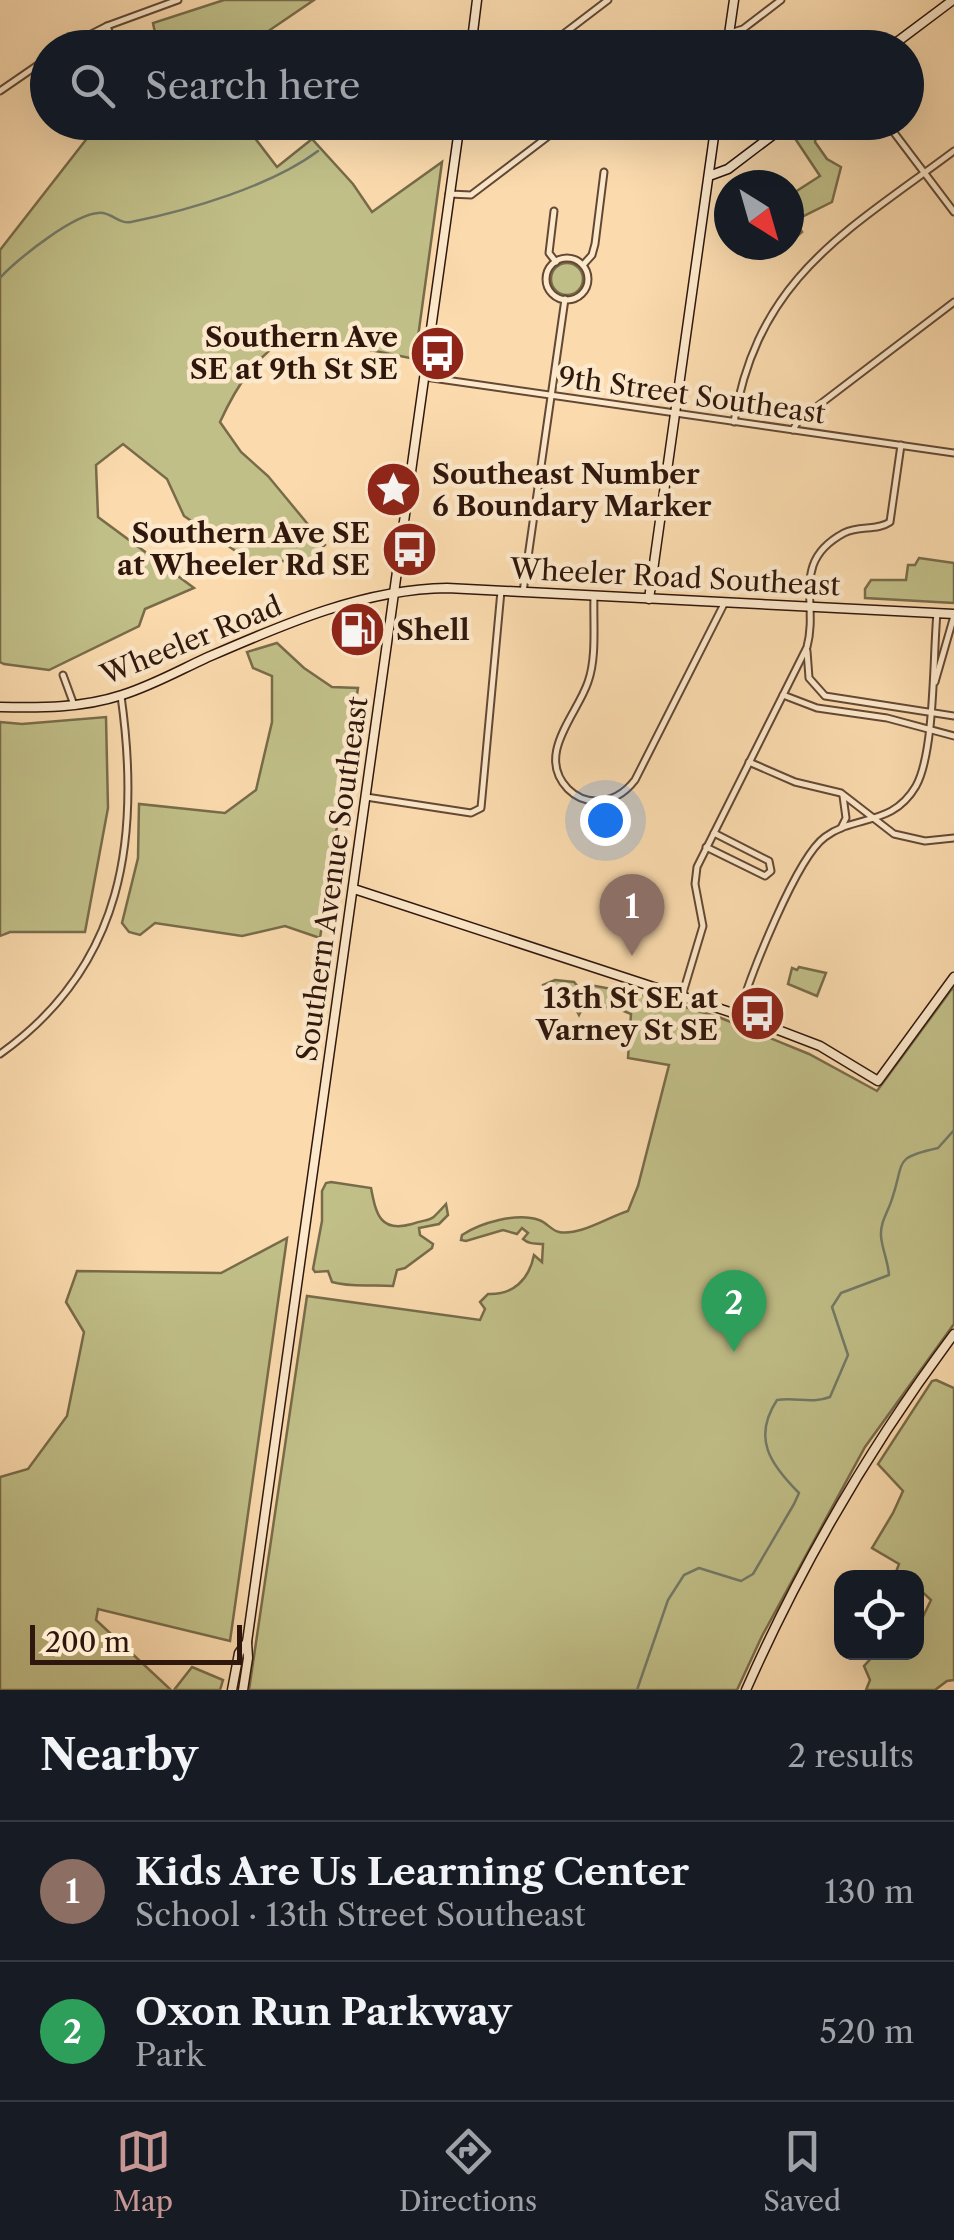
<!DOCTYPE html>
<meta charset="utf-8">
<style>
:root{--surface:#171b24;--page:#242831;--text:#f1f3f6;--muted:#9ea1a6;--line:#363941;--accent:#c59692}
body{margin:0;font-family:"Libre Caslon Text",serif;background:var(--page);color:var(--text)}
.controls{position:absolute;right:30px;bottom:30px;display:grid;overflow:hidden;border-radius:20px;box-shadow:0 10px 40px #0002}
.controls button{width:90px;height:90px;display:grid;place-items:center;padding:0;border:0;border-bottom:2px solid var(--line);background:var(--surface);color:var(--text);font:50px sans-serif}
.compass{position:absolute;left:714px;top:170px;width:90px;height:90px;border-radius:50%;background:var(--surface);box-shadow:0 10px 40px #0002;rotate:143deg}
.scale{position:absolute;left:30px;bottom:25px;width:212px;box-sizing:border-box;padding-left:10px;border:5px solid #30170d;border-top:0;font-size:28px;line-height:35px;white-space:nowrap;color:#30170d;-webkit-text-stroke:8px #fce8ca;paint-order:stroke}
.you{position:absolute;left:605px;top:820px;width:35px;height:35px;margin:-25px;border:8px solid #fff;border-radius:50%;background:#1a73e8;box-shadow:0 0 0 15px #1a73e833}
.badge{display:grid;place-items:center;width:65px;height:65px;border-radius:50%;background:var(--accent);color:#fff;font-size:32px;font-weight:700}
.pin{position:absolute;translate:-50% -82px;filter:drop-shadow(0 2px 5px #0008)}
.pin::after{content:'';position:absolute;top:52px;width:35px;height:30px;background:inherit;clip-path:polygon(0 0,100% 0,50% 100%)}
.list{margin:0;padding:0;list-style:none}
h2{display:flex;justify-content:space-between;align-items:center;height:130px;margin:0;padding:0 40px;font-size:42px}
h2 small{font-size:32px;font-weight:400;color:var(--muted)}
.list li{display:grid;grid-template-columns:65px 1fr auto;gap:30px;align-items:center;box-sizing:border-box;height:140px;padding:0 40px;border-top:2px solid var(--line)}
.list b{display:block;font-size:38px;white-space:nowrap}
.list p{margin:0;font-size:32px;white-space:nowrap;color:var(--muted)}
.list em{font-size:32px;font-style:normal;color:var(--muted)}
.icon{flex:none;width:55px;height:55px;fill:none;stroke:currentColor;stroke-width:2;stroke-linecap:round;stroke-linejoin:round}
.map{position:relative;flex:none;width:954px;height:1690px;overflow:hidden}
.search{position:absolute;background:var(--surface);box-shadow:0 10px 40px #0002;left:30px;right:30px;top:30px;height:110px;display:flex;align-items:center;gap:25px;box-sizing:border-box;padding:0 35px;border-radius:55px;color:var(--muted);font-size:38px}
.sheet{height:410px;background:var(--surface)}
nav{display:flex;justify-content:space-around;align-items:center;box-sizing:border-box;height:140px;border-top:2px solid var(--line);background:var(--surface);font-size:28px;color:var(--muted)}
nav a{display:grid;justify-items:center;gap:5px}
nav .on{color:var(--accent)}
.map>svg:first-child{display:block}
.green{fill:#c1bf88;stroke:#786b4a;stroke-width:2.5}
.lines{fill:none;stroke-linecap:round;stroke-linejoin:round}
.stream{stroke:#737a68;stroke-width:2.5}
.street-casing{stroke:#634835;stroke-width:9}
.secondary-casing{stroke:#30170d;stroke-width:11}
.street{stroke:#fce8ca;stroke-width:5}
.secondary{stroke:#fce8ca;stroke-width:8}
.labels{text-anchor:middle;stroke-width:9;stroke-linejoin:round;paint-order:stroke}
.poi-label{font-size:28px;font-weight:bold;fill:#30170d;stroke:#fce8ca;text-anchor:end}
.street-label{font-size:28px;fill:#30170d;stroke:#fce8ca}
</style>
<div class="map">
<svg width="954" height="1690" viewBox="0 0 954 1690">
<rect width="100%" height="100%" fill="#fbdbae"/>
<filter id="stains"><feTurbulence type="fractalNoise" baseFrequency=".002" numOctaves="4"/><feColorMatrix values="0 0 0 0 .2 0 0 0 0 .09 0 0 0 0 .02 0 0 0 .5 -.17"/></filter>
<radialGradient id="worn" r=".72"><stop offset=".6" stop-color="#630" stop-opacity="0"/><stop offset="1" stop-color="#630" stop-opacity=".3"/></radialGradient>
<g class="green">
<path d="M224 0H314L264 34 273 47H158L153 23Z"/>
<path d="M99 123H248L245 125 277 167 312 139 353 184 372 212 442 162 415 359 291 334C255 358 238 383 220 422L241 452 268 476 325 545 306 563 246 558 184 516 167 479 123 444 96 465 98 517 194 588 145 609 139 626 49 670 4 664 0 662V250Z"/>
<path d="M808 123H819L815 142 827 159 841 167 832 202 802 217 799 227 802 232 789 243V196L820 176 794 137Z"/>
<circle cx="567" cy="279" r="16"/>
<path d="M919 558 954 563V603L865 598V589L871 580H906L908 565H915Z"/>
<path d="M277 643 304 668 332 687 358 688 320 938 285 926 242 936 155 923 140 935 129 932 122 923 138 858 139 804 225 813 256 790 272 722V676L253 668 247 652Z"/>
<path d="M106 717 108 808 85 932H10L0 936V722L22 724Z"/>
<path d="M799 967 826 973 817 996 788 984 792 968 797 970Z"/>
<path d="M555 980 574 982 579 988 585 984 649 996 721 1018 809 1054 877 1091 954 986V1324L865 1447 762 1636 737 1690H249L307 1296 480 1320 485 1309 480 1302 488 1294C513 1295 529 1280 534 1255L542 1262 543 1244C535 1243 530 1245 523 1239L528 1233 522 1228 517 1234 503 1230 466 1241 461 1240 462 1235C480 1223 517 1212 539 1220 546 1222 552 1231 559 1232 580 1236 608 1217 628 1211L638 1186 669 1065 628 1058 631 1014 619 1009 584 1004 579 1015 566 991 561 1001 545 999 543 985Z"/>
<path d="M331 1182 371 1188C376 1214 380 1233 412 1224 434 1217 428 1224 446 1204L448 1215 439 1224 419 1228 420 1235 433 1244 432 1248 405 1268 397 1270 393 1286C372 1284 353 1288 332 1282L328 1271 315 1272 313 1269 322 1221V1191L326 1183Z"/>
<path d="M287 1238 230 1641 98 1609 96 1620 171 1690H0V1477L28 1469 67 1416 84 1332 66 1302 77 1271 221 1273Z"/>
<path d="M936 1380 954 1388V1680L947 1681 935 1690H866L870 1680 864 1666 876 1653 916 1652 917 1629 931 1600 917 1587 916 1578 894 1577 899 1564 872 1548 893 1513 903 1491 878 1464 932 1381Z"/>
<path d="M192 1667 223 1680 220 1690H174Z"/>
</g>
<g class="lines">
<g class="stream">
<path d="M0 278C16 260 78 210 103 213 114 215 120 224 131 222 190 210 271 186 318 151"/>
<path d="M637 1690 668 1600 684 1575 699 1568 741 1581 753 1574 794 1504 799 1493C770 1464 752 1438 777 1400 796 1397 812 1404 830 1397L848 1355 832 1307 841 1293 889 1275C888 1261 882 1249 881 1236 880 1222 888 1212 892 1199 905 1160 893 1158 938 1148L954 1130"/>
</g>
<defs>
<g id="street">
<path d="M107 26 112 40 110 48"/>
<path d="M730 33 743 29 781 0"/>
<path d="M64 48 107 26 178 0"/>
<path d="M545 48 608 0"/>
<path d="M0 91 48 58"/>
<path d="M886 122 954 212"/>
<path d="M449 194 471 195 567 122"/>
<path d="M554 211 549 253 556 262"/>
<circle cx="567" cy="279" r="21"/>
<path d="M583 265 592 255 595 244 604 172"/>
<path d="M425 377 954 453"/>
<path d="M734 422C758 277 846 232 954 151"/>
<path d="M793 430 798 421 954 302"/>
<path d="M523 592 565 299"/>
<path d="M594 595C593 622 597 657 588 682 577 715 535 755 568 789 575 796 585 801 596 801 613 801 625 793 635 780L724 604"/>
<path d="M807 651 809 678 825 696 954 716"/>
<path d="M63 675 74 705"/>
<path d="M935 682 954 616"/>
<path d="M783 695 817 708 887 718 954 736"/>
<path d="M749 762 795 782 841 793 894 834 925 841 954 838"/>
<path d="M366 797 471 813 481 808 501 591"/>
<path d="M841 828 846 818 843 796"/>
<path d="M706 847 765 876 771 871 769 861 714 833"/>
<path d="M682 996 703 926 695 884 697 867 807 647C819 602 790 562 844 533 859 525 877 531 890 522L901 445"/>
<path d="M739 1014C750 977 796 858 825 837 856 814 892 827 916 786 935 752 933 655 937 613"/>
<path d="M0 1054C124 966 141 838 121 696"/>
</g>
<g id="secondary">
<path d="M471 48 477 0"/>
<path d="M727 48 734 0"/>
<path d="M889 48 953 0"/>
<path d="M709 176 728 169 790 122"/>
<path d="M649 599 716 122"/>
<path d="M0 707C41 708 82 708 122 695 151 686 178 671 206 658 282 625 363 589 447 588L954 614"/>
<path d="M354 889 739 1015 820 1046 878 1081 954 977"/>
<path d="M232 1690 239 1653 247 1642"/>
<path d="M243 1690 248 1658 247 1642 460 122"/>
<path d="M746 1690C802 1563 871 1445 954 1334"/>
</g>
</defs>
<use href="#street" class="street-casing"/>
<use href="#secondary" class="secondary-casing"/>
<use href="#street" class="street"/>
<use href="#secondary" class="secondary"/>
</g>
<defs>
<symbol id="bus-disc" viewBox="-11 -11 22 22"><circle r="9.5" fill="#8f2418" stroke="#fce8ca"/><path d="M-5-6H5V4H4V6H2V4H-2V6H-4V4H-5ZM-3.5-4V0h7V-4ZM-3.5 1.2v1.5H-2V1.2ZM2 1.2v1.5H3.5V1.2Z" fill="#fff"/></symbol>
<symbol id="sight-disc" viewBox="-11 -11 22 22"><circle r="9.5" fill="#8f2418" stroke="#fce8ca"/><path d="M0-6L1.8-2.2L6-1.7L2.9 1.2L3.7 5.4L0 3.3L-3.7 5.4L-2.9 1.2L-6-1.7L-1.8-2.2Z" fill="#fff"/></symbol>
<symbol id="fuel-disc" viewBox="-11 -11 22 22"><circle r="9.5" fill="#8f2418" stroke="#fce8ca"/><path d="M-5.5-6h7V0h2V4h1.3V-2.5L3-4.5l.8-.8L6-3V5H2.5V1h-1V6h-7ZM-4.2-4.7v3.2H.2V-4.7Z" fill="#fff"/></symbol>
</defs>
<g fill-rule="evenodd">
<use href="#bus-disc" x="406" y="322" width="63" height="63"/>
<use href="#sight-disc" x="362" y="458" width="63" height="63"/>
<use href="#bus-disc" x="378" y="518" width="63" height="63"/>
<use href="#fuel-disc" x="326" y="598" width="63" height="63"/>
<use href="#bus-disc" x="726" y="982" width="63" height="63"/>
</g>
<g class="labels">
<g class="poi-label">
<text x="398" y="347">Southern Ave<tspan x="398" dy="32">SE at 9th St SE</tspan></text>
<text x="432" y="484" text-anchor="start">Southeast Number<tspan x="432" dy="32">6 Boundary Marker</tspan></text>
<text x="370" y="543">Southern Ave SE<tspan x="370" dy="32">at Wheeler Rd SE</tspan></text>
<text x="396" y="640" text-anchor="start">Shell</text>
<text x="718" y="1008">13th St SE at<tspan x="718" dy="32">Varney St SE</tspan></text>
</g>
<g class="street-label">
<text transform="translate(692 395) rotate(8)" y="10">9th Street Southeast</text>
<text transform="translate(675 577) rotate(3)" y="10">Wheeler Road Southeast</text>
<text transform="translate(191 640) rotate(-22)" y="10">Wheeler Road</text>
<text transform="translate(332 879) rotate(-82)" y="10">Southern Avenue Southeast</text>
</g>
</g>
<rect width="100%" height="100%" filter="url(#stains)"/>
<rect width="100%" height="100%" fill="url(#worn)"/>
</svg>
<div class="controls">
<button><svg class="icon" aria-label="locate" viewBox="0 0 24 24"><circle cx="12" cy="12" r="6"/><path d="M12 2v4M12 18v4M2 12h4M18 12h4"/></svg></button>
</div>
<svg class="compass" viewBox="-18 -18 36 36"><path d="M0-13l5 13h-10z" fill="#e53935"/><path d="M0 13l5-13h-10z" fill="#9ea1a6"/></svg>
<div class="scale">200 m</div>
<div class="you"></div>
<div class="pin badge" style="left:632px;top:956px;background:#8d6e63">1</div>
<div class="pin badge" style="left:734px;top:1352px;background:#2e9e5b">2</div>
<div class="search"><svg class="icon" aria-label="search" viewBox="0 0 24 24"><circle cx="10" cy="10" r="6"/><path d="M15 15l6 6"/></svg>Search here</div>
</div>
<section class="sheet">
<h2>Nearby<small>2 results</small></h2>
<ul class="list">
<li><span class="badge" style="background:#8d6e63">1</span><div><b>Kids Are Us Learning Center</b><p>School · 13th Street Southeast</p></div><em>130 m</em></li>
<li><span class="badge" style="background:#2e9e5b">2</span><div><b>Oxon Run Parkway</b><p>Park</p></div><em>520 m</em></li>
</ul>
</section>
<nav>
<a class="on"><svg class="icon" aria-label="map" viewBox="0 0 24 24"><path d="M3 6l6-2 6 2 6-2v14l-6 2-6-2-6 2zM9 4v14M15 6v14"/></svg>Map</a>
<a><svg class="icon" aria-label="directions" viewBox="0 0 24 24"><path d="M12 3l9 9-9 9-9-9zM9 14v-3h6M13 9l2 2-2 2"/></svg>Directions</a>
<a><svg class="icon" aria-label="saved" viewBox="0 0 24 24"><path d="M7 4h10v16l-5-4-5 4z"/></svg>Saved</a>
</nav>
